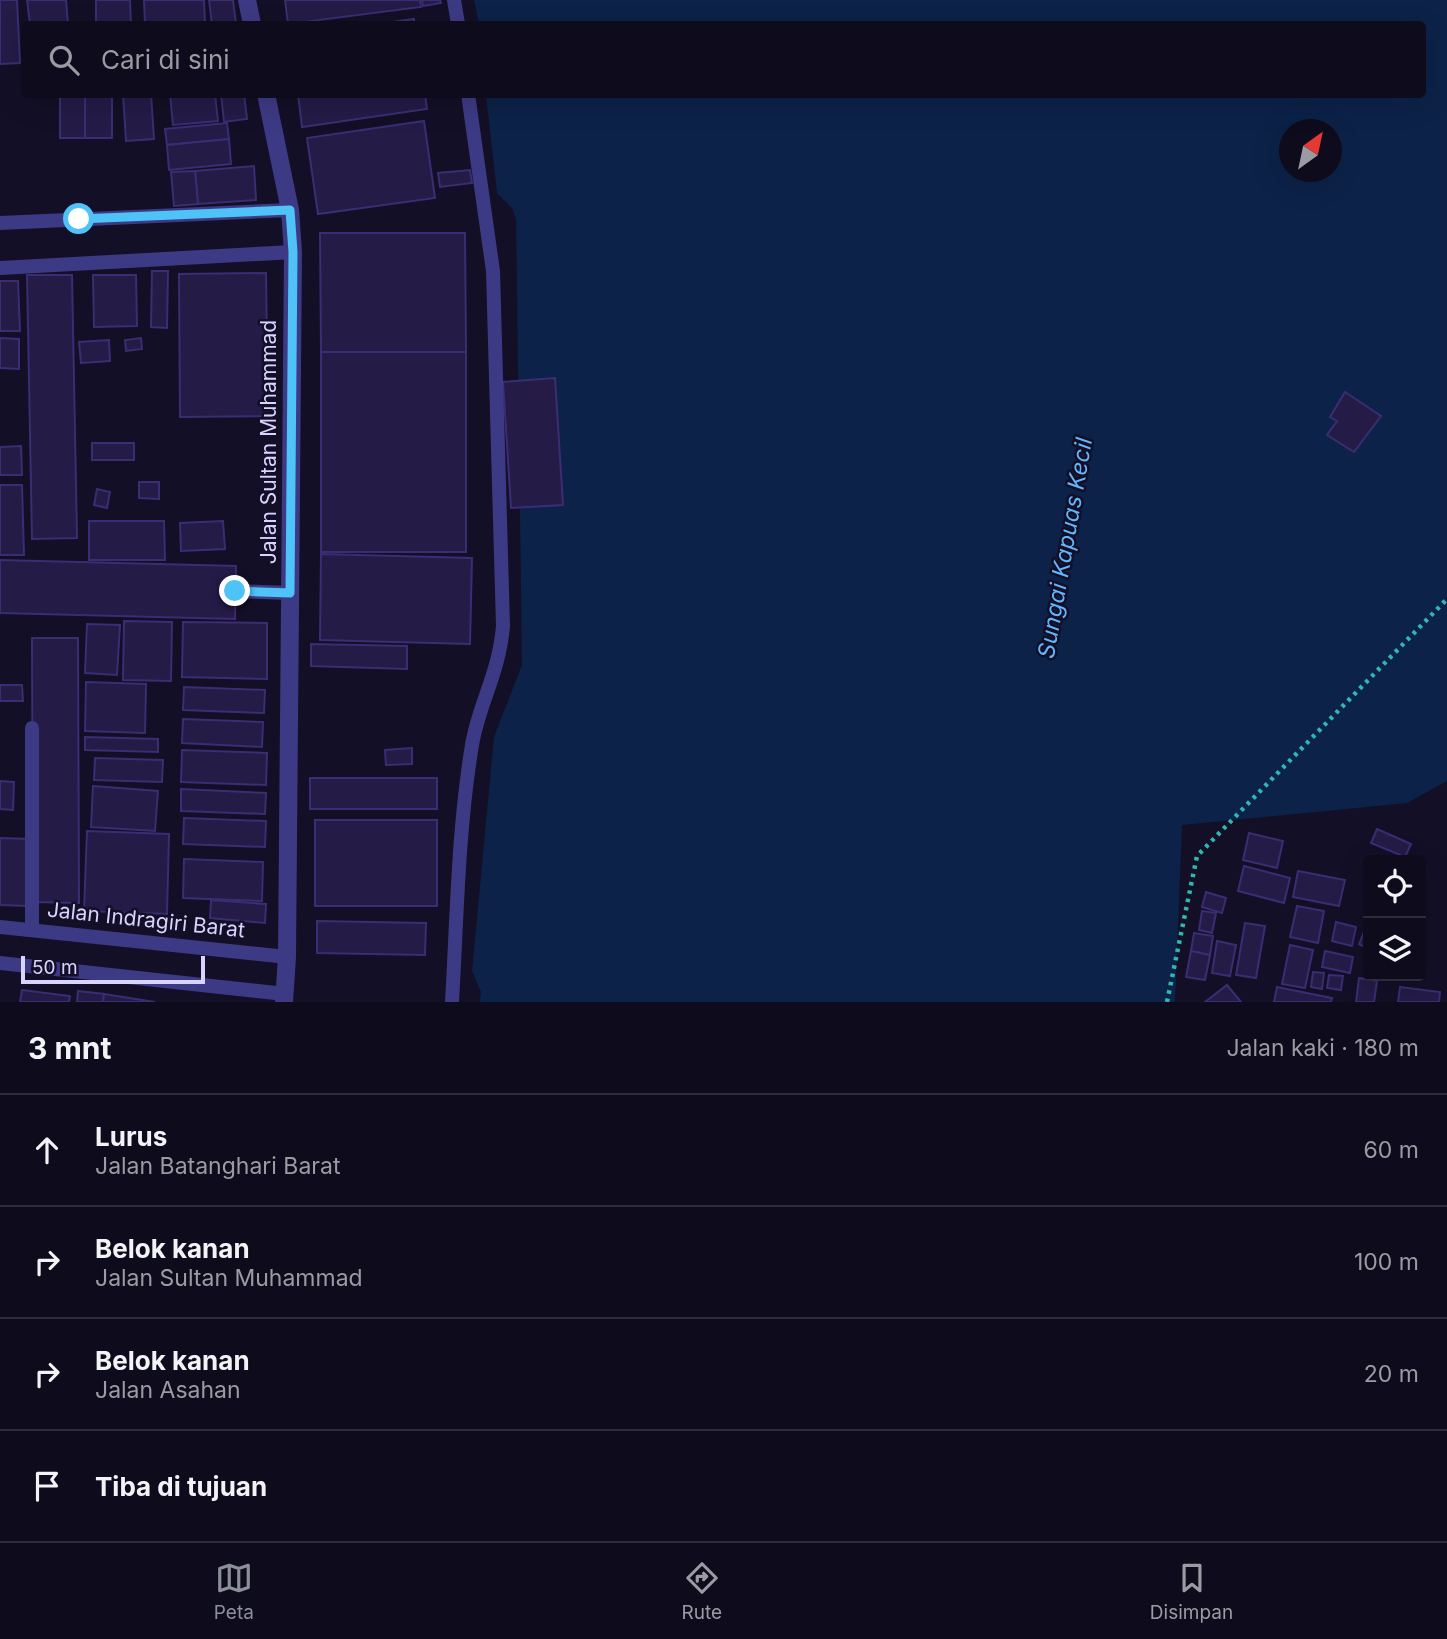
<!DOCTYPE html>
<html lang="id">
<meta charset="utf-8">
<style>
:root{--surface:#0e0b1c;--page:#1c1929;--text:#f1f3f6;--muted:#9b9ba3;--line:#2e2b3b;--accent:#8c9099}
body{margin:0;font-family:Inter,sans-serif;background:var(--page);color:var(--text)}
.controls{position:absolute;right:21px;bottom:21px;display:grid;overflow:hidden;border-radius:7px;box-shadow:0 7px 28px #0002}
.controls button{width:63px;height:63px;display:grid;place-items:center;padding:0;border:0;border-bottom:2px solid var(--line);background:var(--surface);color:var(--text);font:35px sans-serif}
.compass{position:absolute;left:1279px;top:119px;width:63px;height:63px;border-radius:50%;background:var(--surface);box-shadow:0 7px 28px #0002;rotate:33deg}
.scale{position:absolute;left:21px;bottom:18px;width:184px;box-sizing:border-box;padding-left:7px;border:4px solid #d9d4ff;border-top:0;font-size:19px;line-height:24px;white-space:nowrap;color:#d9d4ff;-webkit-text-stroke:5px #130f26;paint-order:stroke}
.stop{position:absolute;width:21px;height:21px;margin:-16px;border:5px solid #4fc3f7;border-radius:50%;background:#fff}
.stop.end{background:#4fc3f7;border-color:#fff;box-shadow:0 2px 7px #0008}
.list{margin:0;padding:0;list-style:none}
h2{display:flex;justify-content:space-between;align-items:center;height:91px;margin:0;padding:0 28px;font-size:30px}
h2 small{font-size:23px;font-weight:400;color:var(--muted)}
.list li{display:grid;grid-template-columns:46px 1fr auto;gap:21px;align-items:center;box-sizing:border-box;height:112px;padding:0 28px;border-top:2px solid var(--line)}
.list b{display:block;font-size:26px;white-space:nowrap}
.list p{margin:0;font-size:23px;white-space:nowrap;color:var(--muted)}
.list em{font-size:23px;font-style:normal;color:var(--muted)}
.icon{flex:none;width:38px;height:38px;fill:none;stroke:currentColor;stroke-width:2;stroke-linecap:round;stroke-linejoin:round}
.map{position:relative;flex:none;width:1447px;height:1002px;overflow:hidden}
.search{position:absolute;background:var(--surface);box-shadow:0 7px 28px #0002;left:21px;right:21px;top:21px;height:77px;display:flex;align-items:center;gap:18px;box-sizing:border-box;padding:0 24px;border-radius:7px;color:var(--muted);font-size:26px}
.sheet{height:539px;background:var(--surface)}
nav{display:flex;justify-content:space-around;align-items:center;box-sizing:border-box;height:98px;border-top:2px solid var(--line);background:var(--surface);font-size:19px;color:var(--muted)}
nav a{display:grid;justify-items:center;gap:4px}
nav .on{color:var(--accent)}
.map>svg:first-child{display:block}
.water{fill:#0c2248;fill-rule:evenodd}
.building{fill:#241b47;stroke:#3b2d73;stroke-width:2}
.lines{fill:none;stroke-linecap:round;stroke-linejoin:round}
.path{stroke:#2fb8b0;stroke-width:4.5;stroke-dasharray:3.5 5;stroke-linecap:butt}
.service{stroke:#3d3a85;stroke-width:14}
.minor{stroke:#3d3a85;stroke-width:18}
.route{stroke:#4fc3f7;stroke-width:9}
.labels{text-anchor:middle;stroke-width:5;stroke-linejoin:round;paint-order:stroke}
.street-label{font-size:21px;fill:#d9d4ff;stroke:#130f26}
.water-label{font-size:23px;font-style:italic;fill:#62b6ff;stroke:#130f26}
</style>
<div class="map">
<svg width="1447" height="1002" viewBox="0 0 1447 1002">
<rect width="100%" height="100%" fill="#130f26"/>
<path class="water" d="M474 0H1447V781L1407 803 1182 825 1175 1002H480L481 992 472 971 494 737 522 665 516 219 512 208 497 193 486 95 1422 94V24H479ZM1290 130H1332V172H1290Z"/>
<g class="building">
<path d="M0 0H17L20 63 0 64Z"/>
<path d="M27 0H66L68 24H30Z"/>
<path d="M96 0H130L131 24H96Z"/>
<path d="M144 0H204L205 24H145Z"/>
<path d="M209 0H233L236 24H212Z"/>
<path d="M285 0H420L421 7 288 24Z"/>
<path d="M422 0H440L441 3 423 6Z"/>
<path d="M414 19V24H378Z"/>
<rect x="60" y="94" width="25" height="44"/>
<rect x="85" y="94" width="27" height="44"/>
<path d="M123 94H151L154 139 126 141Z"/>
<path d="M170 94H215L218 121 173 125Z"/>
<path d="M221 94H244L247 119 224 122Z"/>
<path d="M298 94H425L427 109 302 127Z"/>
<path d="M424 121 435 198 318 214 307 138Z"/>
<path d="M227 123 229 139 167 145 165 129Z"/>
<path d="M229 139 231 164 169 170 167 145Z"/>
<path d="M254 166 256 200 198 204 195 171Z"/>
<path d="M470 170 472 183 440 187 438 173Z"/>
<path d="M195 171 198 204 174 206 171 172Z"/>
<path d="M320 233H465L466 352H321Z"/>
<path d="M152 271H168L167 328 151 327Z"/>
<path d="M266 273 268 416 180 417 179 274Z"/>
<path d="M27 275H72L77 538 32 539Z"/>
<path d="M93 275H136L137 326 94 327Z"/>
<path d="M0 281H18L20 331H0Z"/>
<path d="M0 338 19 339V369L0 368Z"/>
<path d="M141 338 142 349 126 351 125 340Z"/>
<path d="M109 340 110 361 81 363 79 342Z"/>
<rect x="321" y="352" width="145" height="200"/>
<path d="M555 378 563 505 511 508 503 382Z"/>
<path d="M1345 392 1381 416 1354 452 1327 435 1337 421 1330 417Z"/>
<rect x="92" y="443" width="42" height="17"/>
<path d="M21 446 22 475H0V447Z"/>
<path d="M139 482H159V499L139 498Z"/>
<path d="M0 485H22L24 555H0Z"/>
<path d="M97 489 110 492 107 508 94 505Z"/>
<path d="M89 521H164L165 560H89Z"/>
<path d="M223 521 225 549 181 551 180 523Z"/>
<path d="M321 554 472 558 470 644 320 640Z"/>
<path d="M0 560 236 566 235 619 0 613Z"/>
<path d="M124 621 172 622 171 681 123 680Z"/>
<path d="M183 622 267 623V679L182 677Z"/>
<path d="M87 624 120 625 117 675 85 673Z"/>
<path d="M32 638H78L79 903 33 902Z"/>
<path d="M311 644 407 646V669L311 666Z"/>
<path d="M86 682 146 684 145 733 85 731Z"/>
<path d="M0 685H22L23 701H0Z"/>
<path d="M184 687 265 690 264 713 183 710Z"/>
<path d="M183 719 263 722 262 747 182 743Z"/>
<path d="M85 737 158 739V752L85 750Z"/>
<path d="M412 748V764L386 765 385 750Z"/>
<path d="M182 750 267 753 266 785 181 782Z"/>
<path d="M95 758 163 760 162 782 94 780Z"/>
<rect x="310" y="778" width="127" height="31"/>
<path d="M0 781 14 782 13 810 0 809Z"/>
<path d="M93 786 158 791 155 831 91 827Z"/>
<path d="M181 789 266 793 265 814 181 811Z"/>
<path d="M184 818 266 821 265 847 183 844Z"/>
<rect x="315" y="820" width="122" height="86"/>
<path d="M1377 829 1411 844 1405 857 1371 843Z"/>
<path d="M87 831 169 834 167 914 84 911Z"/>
<path d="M1249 833 1283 841 1277 868 1243 860Z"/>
<path d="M0 838 30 839 28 906 0 905Z"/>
<path d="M184 859 263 862 262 901 183 898Z"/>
<path d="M1244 866 1290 878 1284 903 1238 891Z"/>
<path d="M1298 871 1345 880 1339 906 1293 897Z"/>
<path d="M1206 892 1226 898 1222 913 1202 907Z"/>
<path d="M211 900 266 904 265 923 210 918Z"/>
<path d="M1297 906 1324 911 1318 943 1290 937Z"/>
<path d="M1202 911 1216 913 1212 933 1199 930Z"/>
<path d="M317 921 426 923 425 955 317 953Z"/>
<path d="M1336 922 1356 927 1352 946 1332 941Z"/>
<path d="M1245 923 1265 926 1256 978 1236 975Z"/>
<path d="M1368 923V949L1359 944Z"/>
<path d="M1194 933 1213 936 1210 955 1191 951Z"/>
<path d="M1217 941 1236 945 1230 976 1212 973Z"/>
<path d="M1290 945 1313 950 1305 988 1282 984Z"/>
<path d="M1191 951 1210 955 1205 980 1186 977Z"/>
<path d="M1325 951 1353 957 1350 973 1322 967Z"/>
<path d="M1313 972 1324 973 1322 989 1311 987Z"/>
<path d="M1329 975 1343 976 1341 990 1327 988Z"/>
<path d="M1359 978 1377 981 1374 1002H1356Z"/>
<path d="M1227 985 1241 1002H1205Z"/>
<path d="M1277 987 1332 998 1331 1002H1274Z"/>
<path d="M1400 987 1440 992 1439 1002H1398Z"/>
<path d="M22 990 70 996 69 1002H20Z"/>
<path d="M78 991 104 994 103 1002H77Z"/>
<path d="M104 994 155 1002H103Z"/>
</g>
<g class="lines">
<path class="path" d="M1167 1002 1197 856 1447 599"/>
<g class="service">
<path d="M454 0 458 24"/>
<path d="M0 223 290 210"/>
<path d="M0 268 293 252"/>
<path d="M235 591 291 593"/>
<path d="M32 728V929"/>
<path d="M0 927 287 957"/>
<path d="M0 963 285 994"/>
<path d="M452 1002C457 916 458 830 472 745 479 703 499 674 503 626L493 271 468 94"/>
</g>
<g class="minor">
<path d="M247 0 252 24"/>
<path d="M266 94 290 210 293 252 287 957 284 1002"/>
</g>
</g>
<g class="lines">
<path class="route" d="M79 219 290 210 293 252 290 593 235 591"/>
</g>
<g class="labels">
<g class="street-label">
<text transform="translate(269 442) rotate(-90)" y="7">Jalan Sultan Muhammad</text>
<text transform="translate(146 920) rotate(6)" y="7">Jalan Indragiri Barat</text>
</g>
<g class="water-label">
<text transform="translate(1065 548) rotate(-80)" y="8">Sungai Kapuas Kecil</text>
</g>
</g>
</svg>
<div class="controls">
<button><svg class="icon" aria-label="locate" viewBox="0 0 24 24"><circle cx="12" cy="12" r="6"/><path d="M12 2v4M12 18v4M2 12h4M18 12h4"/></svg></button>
<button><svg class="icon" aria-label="layers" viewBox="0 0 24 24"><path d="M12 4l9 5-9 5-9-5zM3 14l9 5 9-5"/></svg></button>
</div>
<svg class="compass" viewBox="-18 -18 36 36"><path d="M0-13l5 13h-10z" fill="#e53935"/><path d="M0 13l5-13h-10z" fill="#9b9ba3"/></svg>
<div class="scale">50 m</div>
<div class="stop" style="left:79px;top:219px"></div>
<div class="stop end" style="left:235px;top:591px"></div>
<div class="search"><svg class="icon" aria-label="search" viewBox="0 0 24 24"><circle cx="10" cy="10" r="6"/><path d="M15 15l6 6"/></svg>Cari di sini</div>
</div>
<section class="sheet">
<h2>3 mnt<small>Jalan kaki · 180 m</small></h2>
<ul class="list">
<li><svg class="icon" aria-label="ahead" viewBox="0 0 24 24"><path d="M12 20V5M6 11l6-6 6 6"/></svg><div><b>Lurus</b><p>Jalan Batanghari Barat</p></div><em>60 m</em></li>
<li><svg class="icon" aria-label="right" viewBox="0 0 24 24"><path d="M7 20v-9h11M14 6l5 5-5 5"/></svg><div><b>Belok kanan</b><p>Jalan Sultan Muhammad</p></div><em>100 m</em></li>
<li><svg class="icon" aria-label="right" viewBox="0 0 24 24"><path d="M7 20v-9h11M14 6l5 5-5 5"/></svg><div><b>Belok kanan</b><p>Jalan Asahan</p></div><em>20 m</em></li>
<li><svg class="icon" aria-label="arrive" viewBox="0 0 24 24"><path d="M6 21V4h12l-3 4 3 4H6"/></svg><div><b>Tiba di tujuan</b></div></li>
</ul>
</section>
<nav>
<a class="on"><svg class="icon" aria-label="map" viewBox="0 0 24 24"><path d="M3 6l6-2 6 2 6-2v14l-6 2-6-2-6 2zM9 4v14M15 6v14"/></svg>Peta</a>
<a><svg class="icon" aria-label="directions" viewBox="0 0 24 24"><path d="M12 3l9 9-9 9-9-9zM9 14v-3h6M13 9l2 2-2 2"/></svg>Rute</a>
<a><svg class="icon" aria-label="saved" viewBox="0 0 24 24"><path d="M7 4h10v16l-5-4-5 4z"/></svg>Disimpan</a>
</nav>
